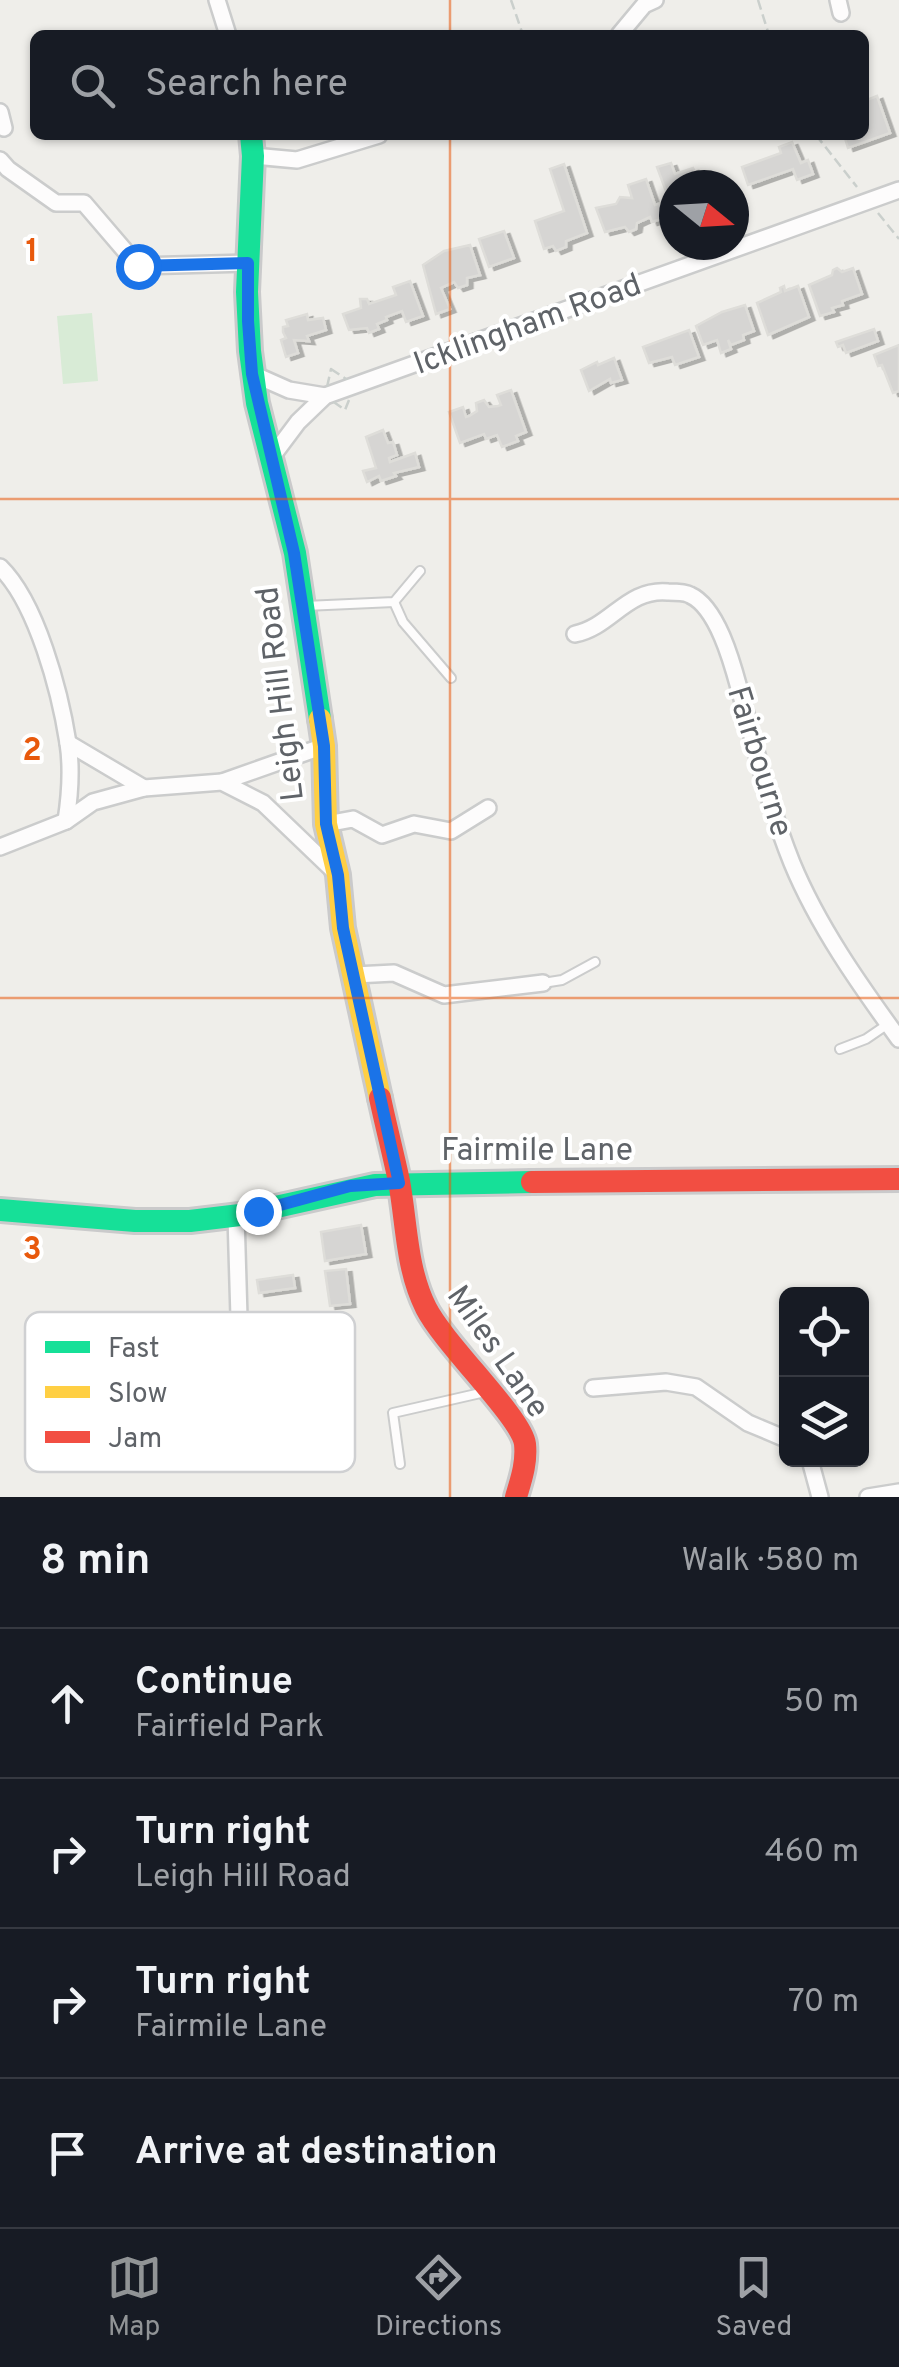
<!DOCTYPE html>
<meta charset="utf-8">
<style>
:root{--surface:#171b24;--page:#20242c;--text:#f1f3f6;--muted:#9ea1a6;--line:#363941;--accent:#919496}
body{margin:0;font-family:Overpass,sans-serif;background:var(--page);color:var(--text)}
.controls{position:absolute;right:30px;bottom:30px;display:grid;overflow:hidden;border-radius:15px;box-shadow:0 2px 8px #0004}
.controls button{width:90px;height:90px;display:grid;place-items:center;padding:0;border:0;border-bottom:2px solid var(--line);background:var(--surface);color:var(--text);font:50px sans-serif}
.compass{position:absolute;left:659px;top:170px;width:90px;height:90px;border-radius:50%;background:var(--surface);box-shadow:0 2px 8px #0004;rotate:108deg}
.stop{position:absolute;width:30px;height:30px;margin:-22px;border:8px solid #1a73e8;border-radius:50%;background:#fff}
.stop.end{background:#1a73e8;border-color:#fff;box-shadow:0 2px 10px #0008}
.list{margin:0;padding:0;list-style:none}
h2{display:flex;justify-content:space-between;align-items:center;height:130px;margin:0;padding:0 40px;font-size:42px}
h2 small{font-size:32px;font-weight:400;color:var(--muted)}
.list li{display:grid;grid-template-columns:65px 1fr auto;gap:30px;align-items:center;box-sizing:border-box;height:150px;padding:0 40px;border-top:2px solid var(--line)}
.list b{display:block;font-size:38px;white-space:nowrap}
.list p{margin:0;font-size:32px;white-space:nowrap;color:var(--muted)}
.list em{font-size:32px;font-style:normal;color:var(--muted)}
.icon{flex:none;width:55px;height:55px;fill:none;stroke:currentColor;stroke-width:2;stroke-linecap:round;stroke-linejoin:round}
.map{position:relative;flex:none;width:899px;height:1497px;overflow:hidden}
.search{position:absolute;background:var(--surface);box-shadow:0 2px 8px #0004;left:30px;right:30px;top:30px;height:110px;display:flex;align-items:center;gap:25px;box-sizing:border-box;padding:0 35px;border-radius:15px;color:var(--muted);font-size:38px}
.sheet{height:730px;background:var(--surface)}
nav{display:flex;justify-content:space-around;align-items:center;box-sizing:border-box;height:140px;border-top:2px solid var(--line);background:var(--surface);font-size:28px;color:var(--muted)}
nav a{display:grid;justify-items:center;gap:5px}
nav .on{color:var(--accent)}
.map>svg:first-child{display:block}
.green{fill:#d8ebd6}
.building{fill:#d6d5d3;stroke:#deddd9;stroke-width:2.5;filter:url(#shadow)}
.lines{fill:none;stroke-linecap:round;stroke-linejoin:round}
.lane-casing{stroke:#cbcccc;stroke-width:12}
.street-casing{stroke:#cbcccc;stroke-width:20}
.fast-casing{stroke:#cacacb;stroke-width:28}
.slow-casing{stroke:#cacacb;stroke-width:28}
.jam-casing{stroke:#cacacb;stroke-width:28}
.path{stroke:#cacfcc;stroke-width:2.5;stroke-dasharray:10 5;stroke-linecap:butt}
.lane{stroke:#fdfcfc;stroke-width:8}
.street{stroke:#fdfcfc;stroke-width:15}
.fast{stroke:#16e098;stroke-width:22}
.slow{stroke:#ffcf43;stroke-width:22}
.jam{stroke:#f24e42;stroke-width:22}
.route{stroke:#1a73e8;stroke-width:12}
.grid{fill:none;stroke:#e8590c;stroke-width:2.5;stroke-opacity:0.55}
.labels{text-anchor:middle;stroke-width:8;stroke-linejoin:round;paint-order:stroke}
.street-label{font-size:32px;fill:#5f6368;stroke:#fff}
.key{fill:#fff;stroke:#cfd0d2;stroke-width:2.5}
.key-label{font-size:28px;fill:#5f6368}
.grid-label{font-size:32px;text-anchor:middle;font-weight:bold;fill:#e8590c;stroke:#fff;stroke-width:8;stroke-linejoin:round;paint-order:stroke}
</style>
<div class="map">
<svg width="899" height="1497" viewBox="0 0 899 1497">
<defs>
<filter id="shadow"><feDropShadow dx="5.5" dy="3" stdDeviation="0" flood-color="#0004"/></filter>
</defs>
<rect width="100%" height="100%" fill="#efeeea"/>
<path class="green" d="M92 313 98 381 63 384 57 316Z"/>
<g class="building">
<path d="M877 96 890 133 848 148 844 135H864V101Z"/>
<path d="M792 142 801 163 808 160 813 174 797 180 793 169 748 185 742 167 781 153 779 147Z"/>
<path d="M671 163 675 174 693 168 701 183 708 180 710 185H674V204L671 205 657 167Z"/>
<path d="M564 164 587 233 566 241V247L556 251 553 246 544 249 535 221 564 211 550 169Z"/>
<path d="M646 179 655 205 662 203 667 217 652 222 650 217 637 223 636 229 629 232 625 227 605 232 596 208 616 204 620 197 632 198 628 185Z"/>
<path d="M504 231 514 258 489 267 479 239Z"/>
<path d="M470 245 480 275 467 278V285L458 288 454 282 441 288 450 309 436 314 423 265 444 251Z"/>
<path d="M837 268 842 272 853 268 862 294 842 301 843 305 832 308 834 312 820 316 809 285 832 275 833 270Z"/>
<path d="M410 281 423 316 406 322 402 311 386 317 387 320 377 324 379 329 369 333 367 328 349 330 343 314 361 308 360 299H367L369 304 396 295 393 287Z"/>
<path d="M784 286 785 291 798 286 809 317 768 335 757 303 781 292 780 288Z"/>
<path d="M745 305 754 331 743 335 744 340 731 345 728 340 731 349 721 353 717 340 703 345 696 326 722 312Z"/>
<path d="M307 314 308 320 323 318 326 330 307 336 309 341 294 340 298 353 286 357 281 340 286 338 283 332V327L288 326 286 320Z"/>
<path d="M874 329 878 341 846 353 843 345 838 347 836 342Z"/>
<path d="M689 330 699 357 675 365 672 357 649 363 643 347Z"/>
<path d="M899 345V391L893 393 882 365 878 366 874 355Z"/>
<path d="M614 358 622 380 611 383 610 379 589 391 581 370 597 362 598 365Z"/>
<path d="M511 390 526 432 516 436 518 441 502 447 497 435 486 439 484 434 460 443 449 412 463 407 466 417 469 416 477 411 476 403 484 400 489 407 498 406 501 405 497 395Z"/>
<path d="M383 430 388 443 393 442 397 455 389 458 390 462 415 453 419 467 394 473 396 476 381 481 379 476 367 482 363 471 376 468 366 437Z"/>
<path d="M361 1225 366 1254 325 1261 321 1232Z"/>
<path d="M346 1269 350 1304 330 1306 325 1271Z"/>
<path d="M293 1275 295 1288 259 1293 257 1280Z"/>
</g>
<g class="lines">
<defs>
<g id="lane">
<path d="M394 602 403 622 451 678"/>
<path d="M305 606 394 602 420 571"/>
<path d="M543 983 562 980 595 962"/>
<path d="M840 1049 866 1039 888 1024"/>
<path d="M400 1464 393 1413 485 1392"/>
</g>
<g id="street">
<path d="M217 0 228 35"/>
<path d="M838 0 841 13"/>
<path d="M619 35 644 5 655 0"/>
<path d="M0 112 4 128"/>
<path d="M253 156 297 160 379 135"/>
<path d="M0 160 8 169 56 203H84L138 266 248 263"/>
<path d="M253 374 289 390 325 396"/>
<path d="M271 458 298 422 325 396 899 190"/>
<path d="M0 567C37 603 60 692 68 743 72 769 70 795 66 821"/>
<path d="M575 634C611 627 627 588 668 592 674 592 685 592 690 595 717 607 732 662 739 688 755 746 769 806 792 863 818 926 859 984 899 1039"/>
<path d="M68 743 144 788"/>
<path d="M222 782 324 746"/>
<path d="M326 824 353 819 382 835 414 824 451 831 488 808"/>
<path d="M0 847 66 821 93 802 144 788 222 782 263 803 335 872"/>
<path d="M355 975 394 973 444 995 543 983"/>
<path d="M236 1216 240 1351"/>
<path d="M593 1388 666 1382 696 1387 748 1423 786 1439"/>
<path d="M810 1460 820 1497"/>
<path d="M868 1497 899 1492"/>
</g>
<g id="fast">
<path d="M251 135 253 156 247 292 250 351 257 403 295 553 320 719"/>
<path d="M0 1210 135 1221H190L240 1215 375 1185 532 1182"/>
</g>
<path id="slow" d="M320 719 324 746 326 824 338 875 343 928 380 1098"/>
<g id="jam">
<path d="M380 1098C386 1126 393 1153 399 1181 407 1225 406 1268 426 1308 444 1344 522 1418 525 1444 527 1463 521 1480 516 1497"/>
<path d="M532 1182 899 1179"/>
</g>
</defs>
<use href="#lane" class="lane-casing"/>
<use href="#street" class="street-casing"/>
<use href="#fast" class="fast-casing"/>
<use href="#slow" class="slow-casing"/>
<use href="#jam" class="jam-casing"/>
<g class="path">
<path d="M511 0 523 35"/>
<path d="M758 0 769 35"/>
<path d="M816 135 857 187"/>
<path d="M878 213 899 239"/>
<path d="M331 369 355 385 345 410 325 396Z"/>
</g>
<use href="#lane" class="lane"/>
<use href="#street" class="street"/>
<use href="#fast" class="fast"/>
<use href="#slow" class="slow"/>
<use href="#jam" class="jam"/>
</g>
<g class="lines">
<path class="route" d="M138 266 248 263V321L252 374 294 553 324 746 326 824 338 875 343 928 399 1183 350 1186 258 1211"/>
</g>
<path class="grid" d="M450 0V35M450 135V1497M0 499H899M0 998H899"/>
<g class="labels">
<g class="street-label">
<text transform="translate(527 323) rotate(-20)" y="11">Icklingham Road</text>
<text transform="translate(279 694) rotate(-97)" y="11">Leigh Hill Road</text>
<text transform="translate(761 761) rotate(73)" y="11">Fairbourne</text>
<text x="537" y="1160">Fairmile Lane</text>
<text transform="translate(499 1351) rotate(55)" y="11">Miles Lane</text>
</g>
</g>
<rect x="25" y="1312" width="330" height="160" rx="15" class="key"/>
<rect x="45" y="1341" width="45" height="12" fill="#16e098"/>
<rect x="45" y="1386" width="45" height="12" fill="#ffcf43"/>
<rect x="45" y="1431" width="45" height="12" fill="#f24e42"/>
<g class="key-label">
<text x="108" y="1357">Fast</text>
<text x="108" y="1402">Slow</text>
<text x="108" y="1447">Jam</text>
</g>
<g class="grid-label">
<text x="32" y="261">1</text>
<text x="32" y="760">2</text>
<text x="32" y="1259">3</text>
</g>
</svg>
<div class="controls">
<button><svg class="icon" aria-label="locate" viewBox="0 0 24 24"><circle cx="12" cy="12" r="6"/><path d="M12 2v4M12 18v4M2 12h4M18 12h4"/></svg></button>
<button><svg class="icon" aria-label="layers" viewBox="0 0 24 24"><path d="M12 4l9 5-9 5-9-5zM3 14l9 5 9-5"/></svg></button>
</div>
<svg class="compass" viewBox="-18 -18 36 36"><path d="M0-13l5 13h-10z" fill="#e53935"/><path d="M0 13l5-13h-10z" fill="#9ea1a6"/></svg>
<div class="stop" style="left:138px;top:266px"></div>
<div class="stop end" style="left:258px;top:1211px"></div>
<div class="search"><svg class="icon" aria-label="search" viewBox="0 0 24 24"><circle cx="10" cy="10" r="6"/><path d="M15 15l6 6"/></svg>Search here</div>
</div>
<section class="sheet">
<h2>8 min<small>Walk · 580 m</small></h2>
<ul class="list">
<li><svg class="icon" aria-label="ahead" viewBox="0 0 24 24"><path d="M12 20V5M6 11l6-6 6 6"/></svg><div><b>Continue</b><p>Fairfield Park</p></div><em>50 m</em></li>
<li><svg class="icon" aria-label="right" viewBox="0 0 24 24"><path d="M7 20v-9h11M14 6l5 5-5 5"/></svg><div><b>Turn right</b><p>Leigh Hill Road</p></div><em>460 m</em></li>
<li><svg class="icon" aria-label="right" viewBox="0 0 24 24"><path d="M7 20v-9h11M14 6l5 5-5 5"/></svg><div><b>Turn right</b><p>Fairmile Lane</p></div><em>70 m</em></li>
<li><svg class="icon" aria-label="arrive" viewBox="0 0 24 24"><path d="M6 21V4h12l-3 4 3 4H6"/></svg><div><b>Arrive at destination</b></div></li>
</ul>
</section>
<nav>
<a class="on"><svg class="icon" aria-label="map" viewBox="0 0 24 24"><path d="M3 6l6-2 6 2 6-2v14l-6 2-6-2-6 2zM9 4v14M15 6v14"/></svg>Map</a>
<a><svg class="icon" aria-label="directions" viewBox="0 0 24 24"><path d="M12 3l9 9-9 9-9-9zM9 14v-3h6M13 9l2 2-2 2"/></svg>Directions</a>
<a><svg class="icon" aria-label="saved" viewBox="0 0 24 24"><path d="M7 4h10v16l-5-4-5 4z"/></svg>Saved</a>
</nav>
